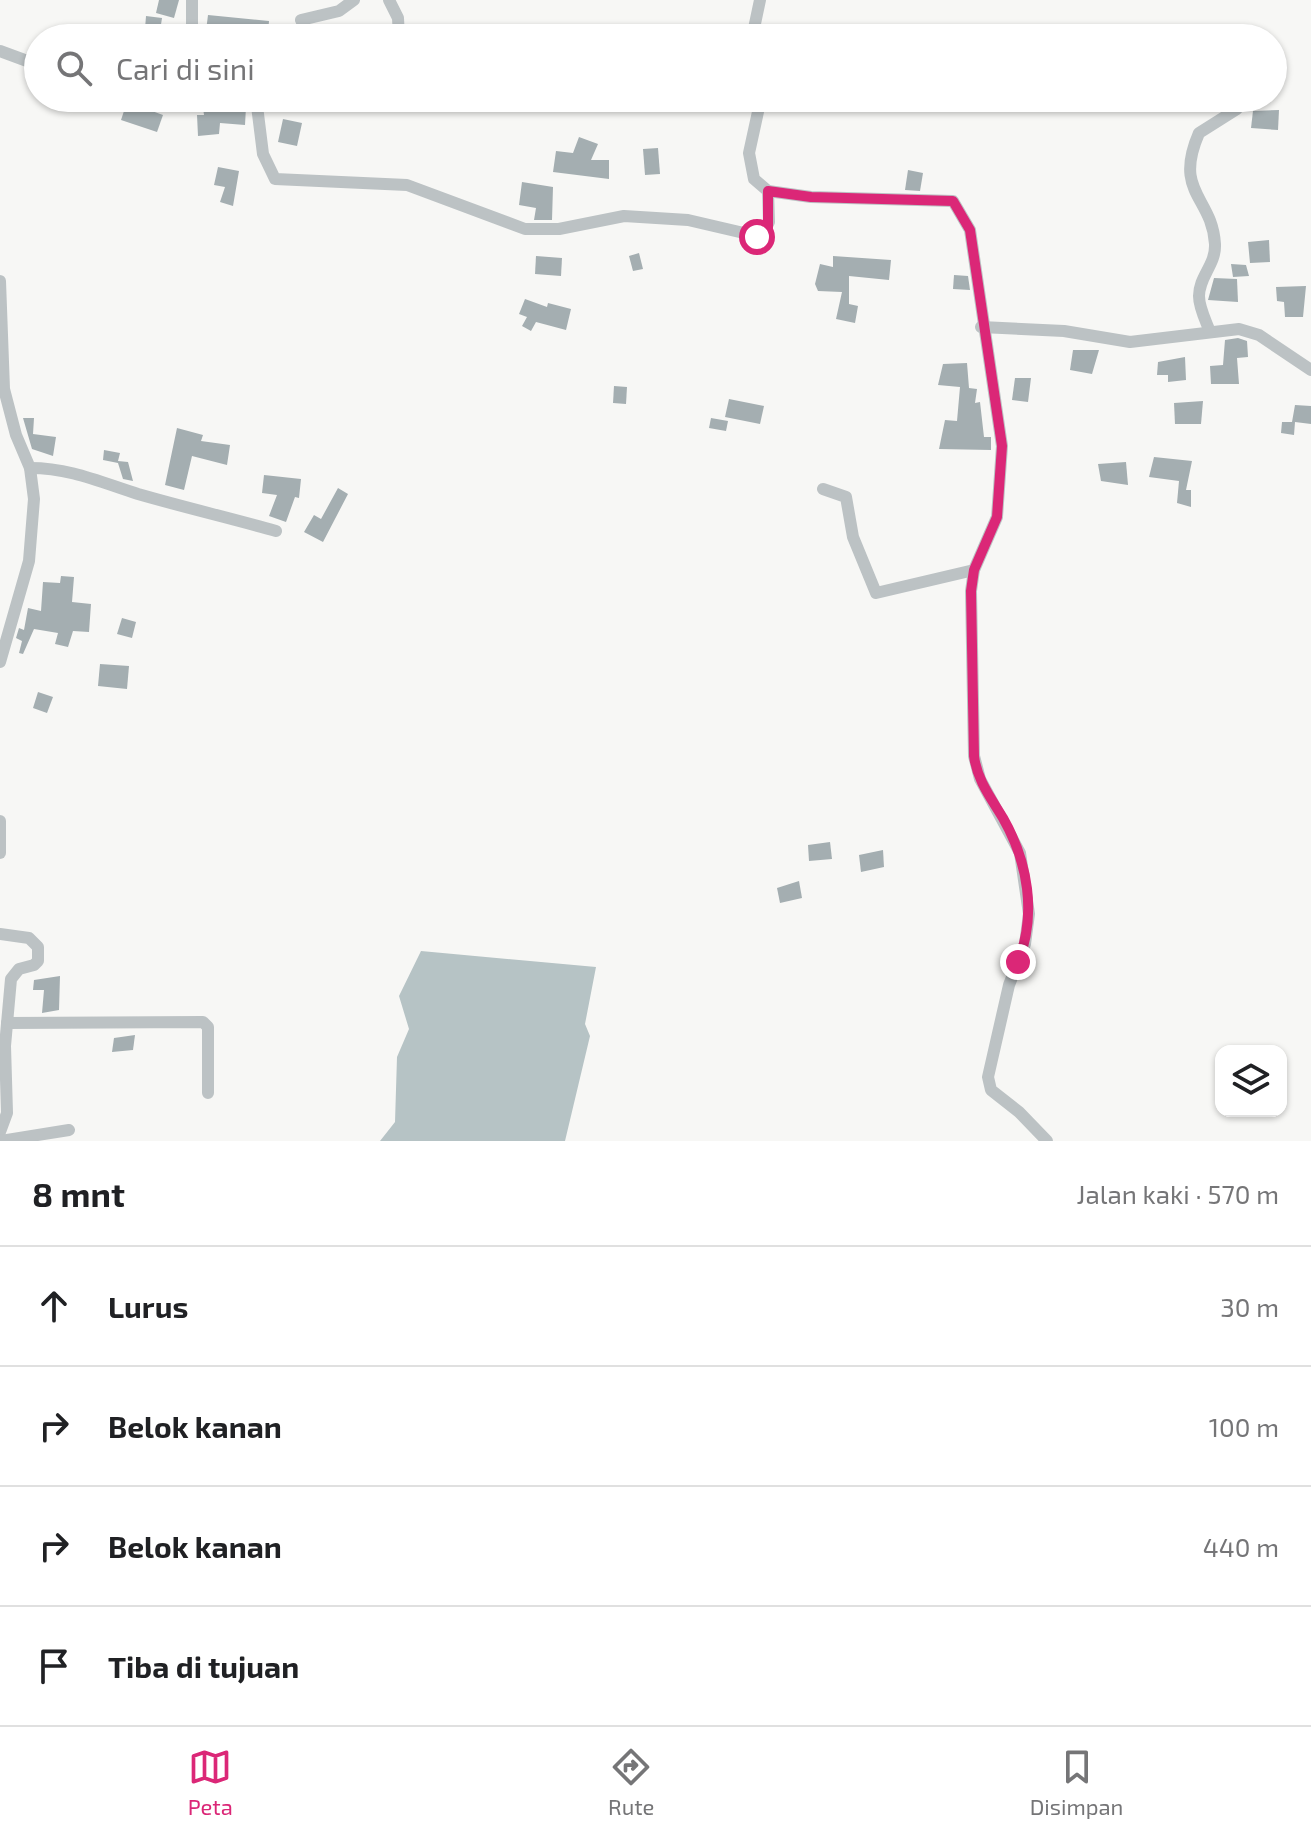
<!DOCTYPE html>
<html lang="id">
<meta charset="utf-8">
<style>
:root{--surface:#fff;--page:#f2f2f2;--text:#202124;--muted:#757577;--line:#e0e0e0;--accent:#db2777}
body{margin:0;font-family:"Exo 2",sans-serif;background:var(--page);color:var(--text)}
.controls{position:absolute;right:24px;bottom:24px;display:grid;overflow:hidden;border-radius:16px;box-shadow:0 2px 6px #0004}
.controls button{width:72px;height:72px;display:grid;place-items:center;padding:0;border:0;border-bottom:2px solid var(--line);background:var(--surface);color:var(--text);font:40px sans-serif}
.stop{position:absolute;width:24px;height:24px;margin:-18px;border:6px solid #db2777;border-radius:50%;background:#fff}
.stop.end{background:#db2777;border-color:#fff;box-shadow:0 2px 8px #0008}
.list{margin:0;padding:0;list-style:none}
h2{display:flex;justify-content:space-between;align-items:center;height:104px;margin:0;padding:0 32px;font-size:34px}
h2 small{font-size:26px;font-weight:400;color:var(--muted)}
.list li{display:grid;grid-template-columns:52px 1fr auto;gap:24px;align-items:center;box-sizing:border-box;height:120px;padding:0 32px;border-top:2px solid var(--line)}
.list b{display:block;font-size:30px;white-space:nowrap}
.list em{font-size:26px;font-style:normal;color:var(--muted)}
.icon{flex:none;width:44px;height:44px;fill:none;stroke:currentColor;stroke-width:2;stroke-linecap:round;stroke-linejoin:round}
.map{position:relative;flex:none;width:1311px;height:1141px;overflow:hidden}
.search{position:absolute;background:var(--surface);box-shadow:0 2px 6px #0004;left:24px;right:24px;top:24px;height:88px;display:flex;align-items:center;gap:20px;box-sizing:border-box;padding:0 28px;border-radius:44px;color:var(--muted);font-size:30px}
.sheet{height:584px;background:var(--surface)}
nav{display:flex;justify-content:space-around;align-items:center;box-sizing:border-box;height:112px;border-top:2px solid var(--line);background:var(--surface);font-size:22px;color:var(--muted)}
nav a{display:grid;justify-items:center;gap:4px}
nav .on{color:var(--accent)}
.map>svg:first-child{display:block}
.water{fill:#b6c3c5}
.building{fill:#a4aeb1}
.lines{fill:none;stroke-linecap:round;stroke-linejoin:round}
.minor{stroke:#bcc2c4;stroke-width:12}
.route{stroke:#db2777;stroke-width:10}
</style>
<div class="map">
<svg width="1311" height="1141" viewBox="0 0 1311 1141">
<rect width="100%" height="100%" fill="#f7f7f5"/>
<path class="water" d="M421 951 596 967 585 1024 590 1036 565 1141H380L395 1122 397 1057 409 1029 399 996Z"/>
<g class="building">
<path d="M159 0H179L174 18 156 13Z"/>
<path d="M208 15 269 21 268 33 206 31Z"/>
<path d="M146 16 162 18 160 31 145 29Z"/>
<path d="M216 99V105L246 107 245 125 220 123 219 134 198 136 197 115H204L202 101Z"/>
<path d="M127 102 163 115 157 132 121 120Z"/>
<path d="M1279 110 1278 130 1251 128 1253 111Z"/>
<path d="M283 119 302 123 297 146 278 142Z"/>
<path d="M579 137 598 144 591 160H609V179L553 172 556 151 573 153Z"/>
<path d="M658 148 660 174 645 175 643 149Z"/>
<path d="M218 167 239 171 233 206 220 202 225 187 214 185Z"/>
<path d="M908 170 923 173 920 191 905 190Z"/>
<path d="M522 182 553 187 552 220H534L536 208 519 205Z"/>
<path d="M1269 240 1270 262 1250 263 1248 242Z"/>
<path d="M639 253 643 269 633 271 629 256Z"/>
<path d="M536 256 562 258 561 276 535 274Z"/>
<path d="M833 256 891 260 889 280 849 276V304L858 306 855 323 836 319 842 292 818 291 815 284 820 264 833 267Z"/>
<path d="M1231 264 1246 265 1249 276 1233 277Z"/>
<path d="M954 275 968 276 970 290 953 289Z"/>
<path d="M1214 278 1237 279 1238 302 1208 300Z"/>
<path d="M1306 286 1303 317H1285L1284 302 1277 301 1276 287Z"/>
<path d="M525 299 547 307 548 303 571 309 566 330 536 322 531 331 522 326 527 317 519 314Z"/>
<path d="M1238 338 1247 341 1248 357 1237 358 1239 384H1211L1210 366 1223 365 1225 340Z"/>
<path d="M1073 350H1099L1092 374 1070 370Z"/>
<path d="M1185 357 1186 380 1168 382V375H1157L1158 362Z"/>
<path d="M967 363 969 388 977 389 975 403 980 402 984 437H991V450L939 449 945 420 957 421 960 387 938 385 943 364Z"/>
<path d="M1015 378H1031L1028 402 1012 400Z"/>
<path d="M614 386 627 387 626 404 613 403Z"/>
<path d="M729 399 764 406 760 424 725 417Z"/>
<path d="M1203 401 1201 424H1175L1174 403Z"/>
<path d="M1295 405 1311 406V424L1295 422 1294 435 1281 433 1282 422H1292Z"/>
<path d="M23 418H34L33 434 56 437 53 456 32 449Z"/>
<path d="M711 418 728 421 726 431 709 428Z"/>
<path d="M177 428 203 435 201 441 230 445 227 465 192 456 184 490 165 485Z"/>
<path d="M104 450 120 453 118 461 128 462 133 481 123 479 118 463 103 460Z"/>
<path d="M1154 457 1192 461 1186 490H1191V507L1177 503 1179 481 1149 477Z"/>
<path d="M1126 462 1128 485 1101 481 1098 464Z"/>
<path d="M264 475 301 479 299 498 295 497 286 522 269 516 277 495 262 493Z"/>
<path d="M338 488 348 494 323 542 304 532 314 515 321 519Z"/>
<path d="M61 576 74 577 72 602 91 604 89 632 73 631 68 647 55 644 58 633 34 629 23 654 19 653 22 641 16 638 19 628 24 630 28 608 41 611 43 582 60 583Z"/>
<path d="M122 618 136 622 132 638 117 634Z"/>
<path d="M100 664 129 666 127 689 98 686Z"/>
<path d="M38 692 53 697 47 713 33 708Z"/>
<path d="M830 842 832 859 809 861 808 845Z"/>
<path d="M883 850 884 867 861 872 859 855Z"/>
<path d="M799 881 802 898 780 903 777 888Z"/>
<path d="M60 976 59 1010 42 1013 44 990H33L34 980Z"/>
<path d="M135 1035 133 1050 112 1052 114 1038Z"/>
</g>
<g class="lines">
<g class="minor">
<path d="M389 0 398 18 399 38"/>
<path d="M301 20 339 11 354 0"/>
<path d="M192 38V0"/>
<path d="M752 38 760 0"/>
<path d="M0 51 38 65"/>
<path d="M256 98 263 154 275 179 407 185 525 229H559L624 216 688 220 761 237 769 222 768 191"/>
<path d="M761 98 749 153 754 179 768 191 811 197 953 201 970 230 1002 446 997 517 974 570 971 591 974 756 980 779 1020 853 1029 914 1025 944 1009 985 988 1077 991 1090 1019 1112 1047 1141"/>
<path d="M0 281 4 389 16 435 30 468 34 499 29 561 0 662"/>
<path d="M981 327 1064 331 1130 342 1239 329 1259 335 1311 370"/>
<path d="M1210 332C1206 321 1199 308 1199 296 1199 276 1216 265 1215 244 1212 196 1173 193 1199 133L1237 109"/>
<path d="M30 468C70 468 100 482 138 494 183 507 230 518 276 531"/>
<path d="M823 489 846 497 853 537 876 593 974 570"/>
<path d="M0 821V853"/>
<path d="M0 934 29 938 38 947V961L34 965 19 969 11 979 5 1046 7 1113 0 1132"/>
<path d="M7 1023 203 1022 208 1027V1093"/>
<path d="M0 1141 69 1130"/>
</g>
</g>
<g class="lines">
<path class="route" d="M757 237 768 230V191L811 197 953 201 970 230 1002 446 997 517 974 570 971 591 974 756C977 780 991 798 1003 818 1028 862 1037 914 1018 962"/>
</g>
</svg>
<div class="controls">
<button><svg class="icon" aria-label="layers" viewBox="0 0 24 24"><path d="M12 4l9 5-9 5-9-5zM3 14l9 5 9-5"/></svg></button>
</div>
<div class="stop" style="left:757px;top:237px"></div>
<div class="stop end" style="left:1018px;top:962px"></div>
<div class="search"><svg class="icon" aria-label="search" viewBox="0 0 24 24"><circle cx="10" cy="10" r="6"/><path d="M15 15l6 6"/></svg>Cari di sini</div>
</div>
<section class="sheet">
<h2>8 mnt<small>Jalan kaki · 570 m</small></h2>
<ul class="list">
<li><svg class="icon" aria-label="ahead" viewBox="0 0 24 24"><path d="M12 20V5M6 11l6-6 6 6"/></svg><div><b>Lurus</b></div><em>30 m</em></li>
<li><svg class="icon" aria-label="right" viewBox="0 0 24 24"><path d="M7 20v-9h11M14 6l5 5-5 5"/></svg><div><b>Belok kanan</b></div><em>100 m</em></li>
<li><svg class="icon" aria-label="right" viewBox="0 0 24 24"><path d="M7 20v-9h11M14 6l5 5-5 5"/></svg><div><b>Belok kanan</b></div><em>440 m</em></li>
<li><svg class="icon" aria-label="arrive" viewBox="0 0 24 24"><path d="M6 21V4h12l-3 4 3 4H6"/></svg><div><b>Tiba di tujuan</b></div></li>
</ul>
</section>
<nav>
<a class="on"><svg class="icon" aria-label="map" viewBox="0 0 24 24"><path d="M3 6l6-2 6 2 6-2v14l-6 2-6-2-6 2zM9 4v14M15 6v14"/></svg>Peta</a>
<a><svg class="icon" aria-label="directions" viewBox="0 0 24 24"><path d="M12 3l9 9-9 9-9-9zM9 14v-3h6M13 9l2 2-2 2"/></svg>Rute</a>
<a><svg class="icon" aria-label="saved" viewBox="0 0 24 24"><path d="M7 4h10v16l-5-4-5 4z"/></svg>Disimpan</a>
</nav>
